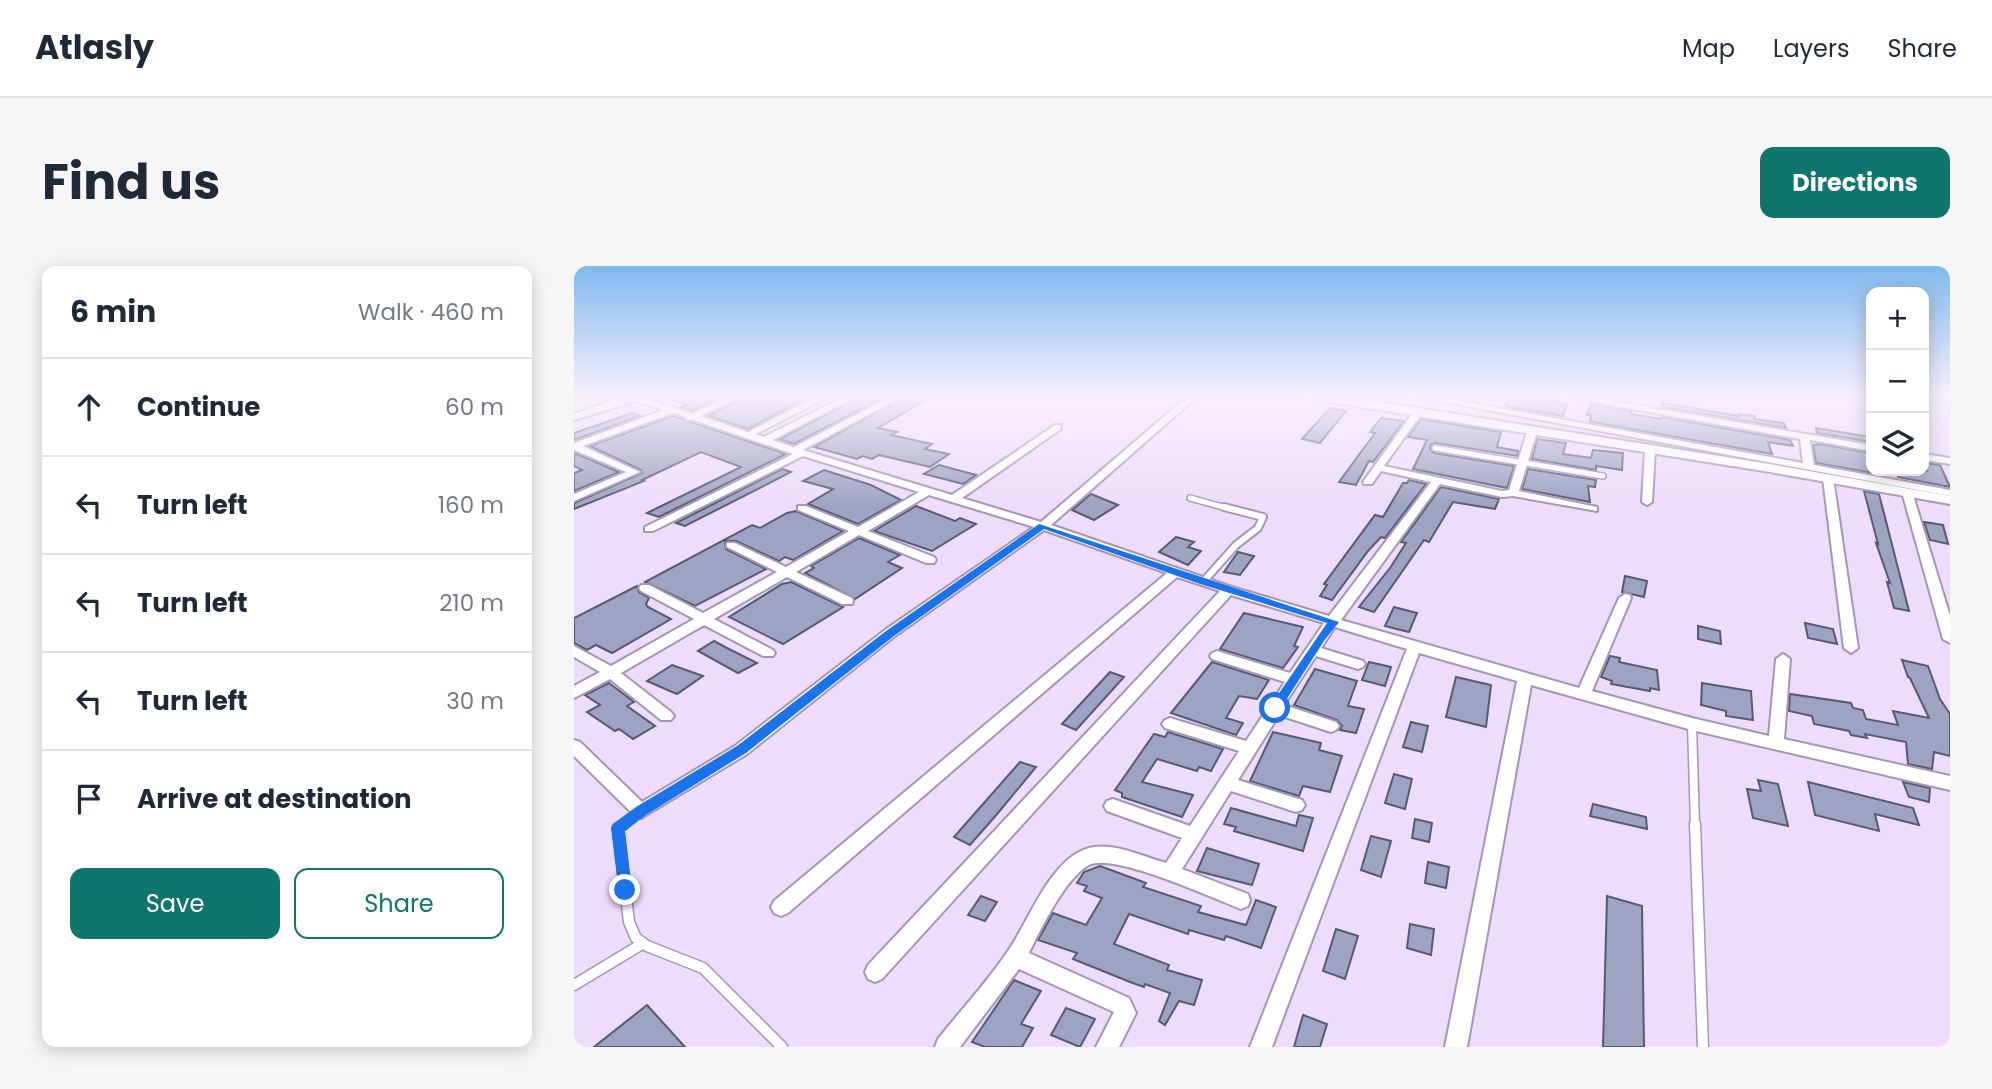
<!DOCTYPE html>
<meta charset="utf-8">
<style>
:root{--surface:#fff;--page:#f6f6f7;--text:#1f2937;--muted:#747a83;--line:#e0e1e3;--accent:#0f766e}
body{margin:0;font-family:Poppins,sans-serif;background:var(--page);color:var(--text)}
.controls{position:absolute;right:21px;top:21px;display:grid;overflow:hidden;border-radius:14px;box-shadow:0 4px 18px #0003}
.controls button{width:63px;height:63px;display:grid;place-items:center;padding:0;border:0;border-bottom:2px solid var(--line);background:var(--surface);color:var(--text);font:35px sans-serif}
.stop{position:absolute;width:21px;height:21px;margin:-16px;border:5px solid #1a73e8;border-radius:50%;background:#fff}
.stop.end{background:#1a73e8;border-color:#fff;box-shadow:0 2px 7px #0008}
.list{margin:0;padding:0;list-style:none}
h2{display:flex;justify-content:space-between;align-items:center;height:91px;margin:0;padding:0 28px;font-size:30px}
h2 small{font-size:23px;font-weight:400;color:var(--muted)}
.list li{display:grid;grid-template-columns:46px 1fr auto;gap:21px;align-items:center;box-sizing:border-box;height:98px;padding:0 28px;border-top:2px solid var(--line)}
.list b{display:block;font-size:26px;white-space:nowrap}
.list em{font-size:23px;font-style:normal;color:var(--muted)}
.actions{display:flex;gap:14px;padding:21px 28px}
.actions a{flex:1;padding:16px 0;border:2px solid var(--accent);border-radius:14px;text-align:center;font-size:24px;color:var(--accent)}
.actions .main{background:var(--accent);color:#fff}
.icon{flex:none;width:38px;height:38px;fill:none;stroke:currentColor;stroke-width:2;stroke-linecap:round;stroke-linejoin:round}
.map{position:relative;flex:none;width:1376px;height:781px;overflow:hidden;border-radius:14px}
header{display:flex;align-items:center;gap:42px;box-sizing:border-box;height:98px;padding:0 35px;background:var(--surface);border-bottom:2px solid var(--line)}
header strong{font-size:33px}
nav{display:flex;gap:38px;margin-inline-start:auto;font-size:24px}
.intro{display:flex;align-items:center;justify-content:space-between;box-sizing:border-box;height:168px;padding:0 42px}
h1{margin:0;font-size:49px}
.button{padding:18px 32px;border-radius:14px;background:var(--accent);color:#fff;font-size:24px;font-weight:700}
main{display:flex;gap:42px;padding:0 42px}
aside{flex:1;background:var(--surface);border-radius:14px;box-shadow:0 4px 18px #0003}
.map>svg:first-child{display:block}
.building{fill:#9da3c2;stroke:#555a76;stroke-width:2}
.lines{fill:none;stroke-linecap:round;stroke-linejoin:round}
.lane-far3-casing{stroke:#a695b3;stroke-width:8}
.lane-far2-casing{stroke:#a695b3;stroke-width:10}
.lane-far1-casing{stroke:#a695b3;stroke-width:11}
.lane-casing{stroke:#a695b3;stroke-width:13}
.street-casing{stroke:#a695b3;stroke-width:4}
.secondary-casing{stroke:#a695b3;stroke-width:4}
.lane-far3{stroke:#fff;stroke-width:5}
.lane-far2{stroke:#fff;stroke-width:6}
.lane-far1{stroke:#fff;stroke-width:8}
.lane{stroke:#fff;stroke-width:10}
.street{fill:#fff;fill-rule:evenodd}
.secondary{fill:#fff;fill-rule:evenodd}
.route{fill:#1a73e8}
</style>
<header>
<strong>Atlasly</strong>
<nav><a>Map</a><a>Layers</a><a>Share</a></nav>
</header>
<div class="intro"><h1>Find us</h1><a class="button">Directions</a></div>
<main>
<aside>
<h2>6 min<small>Walk · 460 m</small></h2>
<ul class="list">
<li><svg class="icon" aria-label="ahead" viewBox="0 0 24 24"><path d="M12 20V5M6 11l6-6 6 6"/></svg><div><b>Continue</b></div><em>60 m</em></li>
<li><svg class="icon" aria-label="left" viewBox="0 0 24 24"><path d="M17 20v-9H6M10 6l-5 5 5 5"/></svg><div><b>Turn left</b></div><em>160 m</em></li>
<li><svg class="icon" aria-label="left" viewBox="0 0 24 24"><path d="M17 20v-9H6M10 6l-5 5 5 5"/></svg><div><b>Turn left</b></div><em>210 m</em></li>
<li><svg class="icon" aria-label="left" viewBox="0 0 24 24"><path d="M17 20v-9H6M10 6l-5 5 5 5"/></svg><div><b>Turn left</b></div><em>30 m</em></li>
<li><svg class="icon" aria-label="arrive" viewBox="0 0 24 24"><path d="M6 21V4h12l-3 4 3 4H6"/></svg><div><b>Arrive at destination</b></div></li>
</ul>
<div class="actions"><a class="main">Save</a><a>Share</a></div>
</aside>
<div class="map">
<svg width="1376" height="781" viewBox="0 0 1376 781">
<rect width="100%" height="100%" fill="#eedcfc"/>
<g class="building">
<path d="M99 130H149L118 145 107 141 114 139 99 134Z"/>
<path d="M171 130H237L174 163 134 150Z"/>
<path d="M287 130H312L220 178 206 173Z"/>
<path d="M332 130H358L304 162 323 166 317 169 358 178 351 183 375 188 356 201 305 189 298 193 289 190 283 193 240 181Z"/>
<path d="M937 130H954L993 138 989 150 931 140Z"/>
<path d="M1089 137 1165 150V148L1181 150 1180 153 1210 157 1212 162 1089 141Z"/>
<path d="M1017 138 1058 145 1057 148 1087 153 1088 151 1216 174 1219 180 1194 176 1198 188 1028 158 1016 155 1017 149H1013Z"/>
<path d="M756 142 772 145 746 177 728 173Z"/>
<path d="M58 147 66 150 0 174V167Z"/>
<path d="M99 150 212 188 85 251 73 247 167 201 127 186 68 214 70 215 0 243V237L68 207 67 204 16 180Z"/>
<path d="M807 152 830 155 799 196 795 195 782 219 765 216 801 167 796 166Z"/>
<path d="M847 153 927 166 923 181 945 185 943 190 862 177 857 178 856 183 860 187 940 200 933 222 839 203 853 174 834 171Z"/>
<path d="M1242 162 1297 171V176L1243 167Z"/>
<path d="M963 173 992 177 989 188 1017 192 1019 184 1049 187 1048 204 1022 200V204L958 193Z"/>
<path d="M1246 178 1297 187 1299 207 1242 197 1239 179Z"/>
<path d="M0 187 45 206 0 225V207L8 204 0 200Z"/>
<path d="M1350 197 1366 199 1376 221 1324 211V205H1353Z"/>
<path d="M365 199 402 209 389 218 350 208Z"/>
<path d="M208 203 217 206 111 260 102 257Z"/>
<path d="M954 203 1022 214 1021 221 1014 220 1016 236 948 223Z"/>
<path d="M250 204 297 219 327 234 284 258 234 238 259 223 229 215Z"/>
<path d="M835 214 852 218 811 272 807 271 794 285 758 334 746 330 753 319 750 318 801 249 809 251 829 217H833Z"/>
<path d="M867 221 925 233 921 243 879 236 855 276 850 274 800 346 785 341 816 302 832 277 827 276Z"/>
<path d="M1290 225 1305 228 1335 345 1320 342 1313 316 1316 317 1302 277 1304 278Z"/>
<path d="M517 228 544 239 520 254 498 244Z"/>
<path d="M342 240 381 255 386 252 402 258 358 285 300 265Z"/>
<path d="M222 245 269 265 219 294 211 291 205 295 162 275H151L152 283 192 303 121 340 71 316 178 259 186 262 213 247Z"/>
<path d="M1350 256 1369 259 1374 278 1356 274Z"/>
<path d="M602 271 620 276 614 281 627 285 614 299 585 286Z"/>
<path d="M285 272 326 289 314 296 328 302 281 333 231 307 240 302 237 300Z"/>
<path d="M664 286 680 290 666 309 650 306Z"/>
<path d="M1051 310 1073 315 1070 331 1048 326Z"/>
<path d="M217 316 269 341 209 378 155 351 208 318Z"/>
<path d="M63 320 65 326 75 332 72 338 74 341 97 353 38 387 22 379 13 384 0 377V352Z"/>
<path d="M820 341 843 347 835 366 811 360Z"/>
<path d="M670 347 729 361 720 380 724 381 709 402 646 383Z"/>
<path d="M1231 357 1259 363 1263 378 1234 372Z"/>
<path d="M1124 360 1146 365 1147 378 1124 373Z"/>
<path d="M140 375 153 382 183 397 164 407 124 385Z"/>
<path d="M1036 390 1046 392 1045 396 1083 404 1085 424 1076 422V425L1037 418 1038 415 1027 411Z"/>
<path d="M1328 394 1354 400 1366 433 1376 448V490L1360 486 1358 503 1334 498 1332 476 1291 468 1293 472 1277 469 1275 465 1240 458 1238 450 1215 445 1216 428 1277 437 1279 442 1289 444 1292 453 1324 459 1319 445 1355 452 1336 412 1334 411Z"/>
<path d="M638 396 695 414 683 433 665 430 652 452 669 457 662 469 597 447Z"/>
<path d="M795 396 817 401 811 420 788 414Z"/>
<path d="M98 399 129 410 103 428 73 415Z"/>
<path d="M741 403 783 415 774 440 790 443 782 467 766 464 768 460 763 454 720 439Z"/>
<path d="M536 406 550 411 502 464 488 458Z"/>
<path d="M882 411 917 419 912 461 872 451Z"/>
<path d="M35 417 60 436 53 440 81 460 59 473 45 463 41 465 13 446 26 439 11 429Z"/>
<path d="M1128 417 1177 425 1179 454 1152 450V445L1127 439Z"/>
<path d="M837 456 854 460 848 486 829 481Z"/>
<path d="M594 466 649 483 637 505 625 501 623 505 583 493 568 516 619 529 608 551 548 531V527L541 524 580 468 591 471Z"/>
<path d="M699 466 747 477 745 484 768 490 756 526 729 520 725 530 676 515Z"/>
<path d="M446 496 462 501 424 547 396 579 380 571Z"/>
<path d="M820 508 838 513 831 543 811 537Z"/>
<path d="M1184 514 1204 518 1214 560 1179 552 1173 523 1187 525Z"/>
<path d="M1234 516 1339 542 1345 559 1301 548 1305 565 1241 549Z"/>
<path d="M1329 516 1356 522 1355 536 1335 531Z"/>
<path d="M1019 538 1072 551 1073 563 1016 550Z"/>
<path d="M657 542 722 560 725 549 739 552 729 585 660 565 662 561 650 558Z"/>
<path d="M841 553 858 557 855 576 838 572Z"/>
<path d="M797 570 817 575 807 611 787 604Z"/>
<path d="M633 582 685 598 678 619 623 605Z"/>
<path d="M854 596 875 601 872 622 851 617Z"/>
<path d="M526 600 572 617 569 621 627 640 624 646 672 659 682 634 702 641 687 682 652 670 650 674 615 664 614 668 555 648 540 678 595 699 593 704 628 714 620 739 605 735 591 759 585 755 596 727 571 718 570 721 556 716 499 693 503 687 464 674 479 647 512 659 528 632 510 625 513 620 503 617 510 606Z"/>
<path d="M407 630 423 636 411 655 394 649Z"/>
<path d="M1033 630 1068 640 1070 781H1029Z"/>
<path d="M836 658 860 663 857 689 833 682Z"/>
<path d="M762 663 784 670 771 713 749 705Z"/>
<path d="M440 714 467 725 447 758 459 762 448 781H411L398 776Z"/>
<path d="M73 739 111 781H20Z"/>
<path d="M492 742 521 753 506 781 477 769Z"/>
<path d="M729 749 753 758 746 781H720Z"/>
</g>
<g class="lines">
<defs>
<g id="lane-far3">
<path d="M861 182 1029 210"/>
<path d="M616 232 656 243"/>
</g>
<path id="lane-far2" d="M629 316 662 279 684 262 689 251 650 241"/>
<g id="lane-far1">
<path d="M1118 458 1121 559"/>
<path d="M48 559 67 545"/>
</g>
<g id="lane">
<path d="M50 558 44 562 55 656 62 672 73 680 129 702 208 781"/>
<path d="M1121 558 1129 781"/>
<path d="M0 719 68 678"/>
</g>
<g id="street">
<path d="M52 130H66L118 148 156 130H168L127 150 174 166 244 130H256L182 168 190 171 271 130H283L199 174 220 181 318 130H329L229 184 378 229 481 159H487V163L388 232 467 256 614 130H624L477 259 658 321 755 350 857 216 807 205 798 218H790L789 216 840 145 848 147 810 200 928 225 935 224 953 166 961 164 963 166 945 225 1023 241V245L939 230 928 231 866 218 767 354 1005 422 1045 332 1051 328 1056 329 1057 332 1018 425 1118 452 1195 470 1202 393 1209 388 1216 393 1210 473 1376 510V524L1118 464 957 419 893 781H871L943 415 845 387 698 781H676L833 383 761 361 747 382 789 395 791 398 789 401 784 403 742 390 710 439 762 456 765 460 762 464 757 466 705 449 664 514 728 534 731 539 728 544 722 546 657 525 608 603 674 628 676 634 674 640 667 643C639 632 538 586 515 599 491 612 467 663 455 687L555 732 562 747 545 781H522L540 746 445 703 386 781H361L364 773C387 744 413 716 434 685 454 656 475 598 509 584 534 573 567 590 592 597L608 572 533 545 530 540 533 535 539 533 616 560 665 485 591 462 588 458 591 454 596 452 672 475 711 416 638 393 636 390 638 387 643 385 716 407 750 357 657 329 308 713 301 716 294 713 291 706 294 699 646 325 603 311 214 647 207 650 200 647 197 641 200 635 593 307 470 264 321 370 173 488 67 552 61 550 0 490V474L6 476 68 536 161 480 311 364 460 261 355 229 294 265 360 291 362 294 360 297H352L285 269 222 306 278 332 279 335 278 338H268L213 311 140 353 199 384 201 387 199 390H189L130 359 47 407 97 446 100 450 97 454H87L36 413 0 432V420L26 406 0 391V380L37 400 120 353 67 325 65 322 67 319H75L129 347 203 306 153 281V277H161L212 301 275 265 224 244V240H232L284 261 345 226 229 190 79 265H71V261L219 188 119 154H113L112 151 99 147 9 180 66 206 0 235V228L52 206 0 184V177L90 144 61 135 0 154V148Z"/>
<path d="M838 130H859L1229 197 1226 173 987 130H1009L1297 179V185L1236 174 1240 199 1376 224V230Z"/>
<path d="M1076 180 1081 183 1078 236 1073 239 1068 236 1071 183Z"/>
<path d="M1350 188 1376 192V198L1350 194Z"/>
<path d="M1254 209 1259 212 1284 382 1277 387 1270 382 1249 212Z"/>
<path d="M1333 223 1338 226 1376 350V377L1369 373 1328 226Z"/>
</g>
<path id="secondary" d="M737 130H768L1190 197 1376 230V238L1190 205 743 134Z"/>
</defs>
<use href="#lane-far3" class="lane-far3-casing"/>
<use href="#lane-far2" class="lane-far2-casing"/>
<use href="#lane-far1" class="lane-far1-casing"/>
<use href="#lane" class="lane-casing"/>
<use href="#street" class="street-casing"/>
<use href="#secondary" class="secondary-casing"/>
<use href="#lane-far3" class="lane-far3"/>
<use href="#lane-far2" class="lane-far2"/>
<use href="#lane-far1" class="lane-far1"/>
<use href="#lane" class="lane"/>
<use href="#street" class="street"/>
<use href="#secondary" class="secondary"/>
</g>
<linearGradient id="sky" x2="0" y2="1"><stop stop-color="#81baed"/><stop offset="0.54" stop-color="#f7effe"/><stop offset="1" stop-color="#f7effe" stop-opacity="0"/></linearGradient>
<rect width="1376" height="240" fill="url(#sky)"/>
<path class="route" d="M465 258 765 356 750 375 705 445H697V439L753 357 626 318 470 263 320 370 172 487 72 549 51 565 58 624 56 628 51 630 45 628 37 562 39 558 62 541 163 480 312 365Z"/>
</svg>
<div class="controls">
<button>+</button>
<button>−</button>
<button><svg class="icon" aria-label="layers" viewBox="0 0 24 24"><path d="M12 4l9 5-9 5-9-5zM3 14l9 5 9-5"/></svg></button>
</div>
<div class="stop" style="left:701px;top:442px"></div>
<div class="stop end" style="left:51px;top:624px"></div>
</div>
</main>
